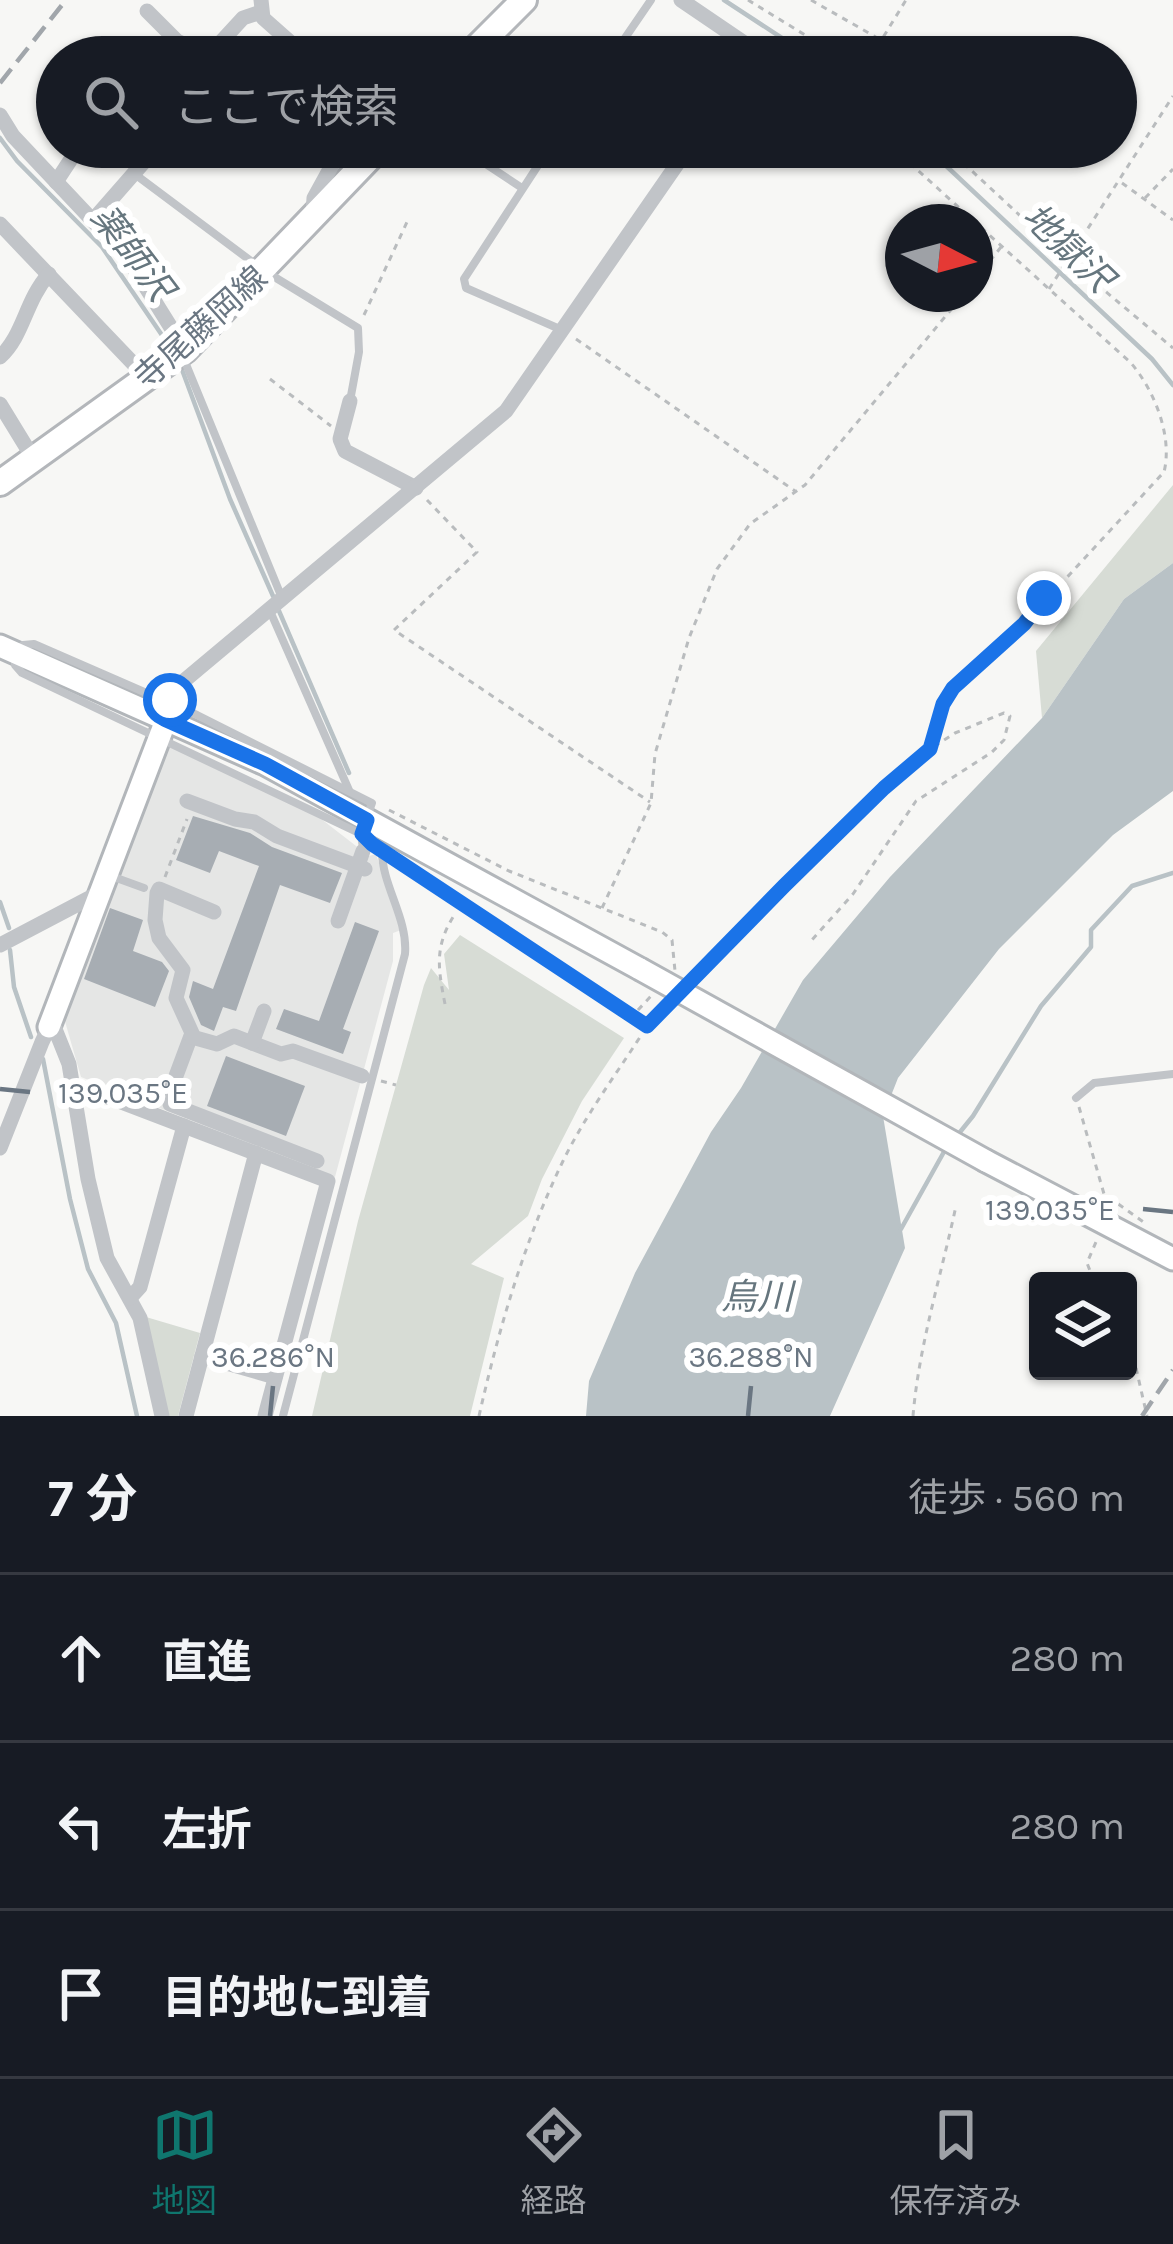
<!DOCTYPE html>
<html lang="ja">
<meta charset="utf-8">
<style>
:root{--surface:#171b24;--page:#20242c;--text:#f1f3f6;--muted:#9ea1a6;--line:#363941;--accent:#0f766e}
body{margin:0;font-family:Karla,"Noto Sans JP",sans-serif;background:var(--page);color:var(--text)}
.controls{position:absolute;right:36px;bottom:36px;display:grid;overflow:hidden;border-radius:12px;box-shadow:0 3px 9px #0004}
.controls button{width:108px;height:108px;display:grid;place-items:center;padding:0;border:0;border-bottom:3px solid var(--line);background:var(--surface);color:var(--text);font:60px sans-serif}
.compass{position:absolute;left:885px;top:204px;width:108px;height:108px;border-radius:50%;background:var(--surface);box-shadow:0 3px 9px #0004;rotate:96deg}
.stop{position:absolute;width:36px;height:36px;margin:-27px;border:9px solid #1a73e8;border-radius:50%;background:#fff}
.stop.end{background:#1a73e8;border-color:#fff;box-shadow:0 3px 12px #0008}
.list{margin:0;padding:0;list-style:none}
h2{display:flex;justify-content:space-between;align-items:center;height:156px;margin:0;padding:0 48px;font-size:51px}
h2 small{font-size:39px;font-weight:400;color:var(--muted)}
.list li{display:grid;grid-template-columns:78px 1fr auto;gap:36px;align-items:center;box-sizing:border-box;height:168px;padding:0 48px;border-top:3px solid var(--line)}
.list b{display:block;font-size:45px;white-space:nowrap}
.list em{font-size:39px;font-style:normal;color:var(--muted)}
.icon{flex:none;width:66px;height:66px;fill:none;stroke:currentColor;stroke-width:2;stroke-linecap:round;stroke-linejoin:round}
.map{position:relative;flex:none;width:1173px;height:1416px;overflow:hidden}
.search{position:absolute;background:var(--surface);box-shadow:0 3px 9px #0004;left:36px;right:36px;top:36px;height:132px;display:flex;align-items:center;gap:30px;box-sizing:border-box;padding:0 42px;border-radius:66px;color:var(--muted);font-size:45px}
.sheet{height:660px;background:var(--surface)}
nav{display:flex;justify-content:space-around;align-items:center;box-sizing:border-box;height:168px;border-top:3px solid var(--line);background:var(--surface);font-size:33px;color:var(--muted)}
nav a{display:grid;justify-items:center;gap:6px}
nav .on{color:var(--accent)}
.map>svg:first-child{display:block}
.built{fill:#e5e6e5}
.green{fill:#d7dcd5}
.water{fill:#b9c2c6}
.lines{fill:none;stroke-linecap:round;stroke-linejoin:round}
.stream{stroke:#b9c2c6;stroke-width:4.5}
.building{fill:#a7adb3}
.secondary-casing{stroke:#b2b6ba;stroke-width:27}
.primary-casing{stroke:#b3b6ba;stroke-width:30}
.path{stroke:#b9bcbe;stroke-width:3;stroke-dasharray:6 6;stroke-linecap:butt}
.lane{stroke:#c1c4c8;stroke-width:8}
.street{stroke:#c1c4c8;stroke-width:15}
.secondary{stroke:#fff;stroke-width:21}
.primary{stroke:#fff;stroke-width:24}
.rail{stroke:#a1a6ab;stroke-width:4.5;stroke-dasharray:18 9;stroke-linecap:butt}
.secondary-bridge-casing{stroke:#b2b6ba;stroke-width:27;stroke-linecap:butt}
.secondary-bridge{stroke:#fff;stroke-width:21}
.route{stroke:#1a73e8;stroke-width:15}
.ticks{fill:none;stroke:#6a7682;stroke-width:4.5}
.labels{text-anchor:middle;stroke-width:12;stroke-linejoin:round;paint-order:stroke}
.street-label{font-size:33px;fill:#6a7682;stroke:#fff}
.water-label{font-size:36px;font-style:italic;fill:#66767e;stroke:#fff}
.ticks-label{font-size:30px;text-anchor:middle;fill:#6a7682;stroke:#fff;stroke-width:12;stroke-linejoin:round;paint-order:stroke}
</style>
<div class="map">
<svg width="1173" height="1416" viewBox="0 0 1173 1416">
<rect width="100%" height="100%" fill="#f7f7f5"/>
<path class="built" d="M176 746 307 808 369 856 376 854 401 930 393 933V961L335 1177 81 1077 64 1018 165 748Z"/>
<g class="green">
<path d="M1173 485V563L1124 599 1042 718 1036 651Z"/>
<path d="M460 935 624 1038 582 1101 542 1179 528 1216 471 1264 504 1278 470 1416H312L358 1221 424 985 431 968 449 990 444 954Z"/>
<path d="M146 1317 200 1333 178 1416H169Z"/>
</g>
<path class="water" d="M1173 563V791L1113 835 999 949 898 1078 883 1116 905 1248 830 1416H586L589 1381 635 1273 711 1132 741 1088 803 980 890 877 1042 718 1124 599Z"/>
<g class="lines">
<g class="stream">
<path d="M724 0 811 57"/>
<path d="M0 138 17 161 102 247 170 347"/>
<path d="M926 147 1152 359 1173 385"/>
<path d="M181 367 230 499 273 596"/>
<path d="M279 611 349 773"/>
<path d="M0 902 9 928"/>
<path d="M10 950 14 987 31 1037"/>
<path d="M43 1059 70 1199 88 1269 116 1323 137 1416"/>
<path d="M956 1137 973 1116 1041 1006 1091 947V930L1132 886 1173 873"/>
<path d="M901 1229 945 1150"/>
</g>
</g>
<g class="building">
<path d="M193 816 250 833 272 847 342 873 330 903 280 885 236 1011 223 1007 214 1031 201 1025 189 997 193 981 213 989 259 866 219 851 210 873 176 860Z"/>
<path d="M110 908 143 920 133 951 162 962 169 971 155 1007 84 979Z"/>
<path d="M355 922 379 931 343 1029 351 1032 343 1054 276 1029 284 1009 319 1021Z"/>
<path d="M226 1056 305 1086 286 1136 207 1106Z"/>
</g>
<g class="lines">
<defs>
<g id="secondary">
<path d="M0 646 265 764 640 969"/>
<path d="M49 1027 166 720"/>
<path d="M986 1161 1173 1259"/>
</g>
<g id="primary">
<path d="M467 57 524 0"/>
<path d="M0 483 185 350 380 147"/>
</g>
</defs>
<use href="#secondary" class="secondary-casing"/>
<use href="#primary" class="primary-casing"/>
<g class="path">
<path d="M748 0 841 57"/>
<path d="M811 0 881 40"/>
<path d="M871 57 906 0"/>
<path d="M892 147 1131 363C1154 390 1173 436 1164 472L1024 624 954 688 943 704 931 745"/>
<path d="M946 147 1068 260 1173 348"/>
<path d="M1122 183 1173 220"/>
<path d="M1145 198 1173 169"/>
<path d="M975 280 1001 247"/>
<path d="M1049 289 1173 96"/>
<path d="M364 315 407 222"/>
<path d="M576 339 795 491"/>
<path d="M270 379 331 426"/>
<path d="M427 500 477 552 394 630 650 802"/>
<path d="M389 810 509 871 662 932 672 940 675 971"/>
<path d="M165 877 187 819"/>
<path d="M602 908 651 803 655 754 689 638 717 569 750 524 805 485 964 294"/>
<path d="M692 979 922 754 955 733 1004 713 1010 716 1004 740 992 752 916 801 853 894 811 941"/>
<path d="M445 1004C438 968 434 946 455 914"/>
<path d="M638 1010 652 995"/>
<path d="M655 1018 669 1003"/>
<path d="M381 1081 396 1085"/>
<path d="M1079 1107 1104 1194 1145 1223"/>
<path d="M1094 1281 1087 1263 1096 1242"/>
<path d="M1128 1333 1147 1416"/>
<path d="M479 1416C499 1328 524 1242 563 1161 585 1116 615 1076 642 1034"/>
<path d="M913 1416C919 1345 941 1276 956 1206"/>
</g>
<g class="lane">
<path d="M612 57 651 0"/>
<path d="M460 147 522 188"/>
<path d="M550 147 464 279 466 288 562 330"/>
<path d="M136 175 263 270 358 328 359 352 350 401"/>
<path d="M183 357 282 598"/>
<path d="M270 611 349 790"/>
<path d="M363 849 361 834 372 803 197 715 34 644 23 645 15 653V665L22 673 361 834 647 1026"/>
<path d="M111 876 144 888"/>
<path d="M1076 1098 1094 1083 1173 1074"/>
<path d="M283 1416 405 954C408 918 382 886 382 851"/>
</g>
<g class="street">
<path d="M261 0 263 18 307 57"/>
<path d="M681 0 756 51 751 57"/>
<path d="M147 11 177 41 208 56 243 18 261 12"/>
<path d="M0 115 13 136 127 257 185 350"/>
<path d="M56 182 79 147"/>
<path d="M313 214 314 198 342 147"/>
<path d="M94 219 157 147"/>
<path d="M0 224 148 379"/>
<path d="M0 357C24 335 25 301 49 274"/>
<path d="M350 401 340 439 345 451 416 488"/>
<path d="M0 404 33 458"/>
<path d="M166 720 169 703 179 685 506 411 689 147"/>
<path d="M187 801 235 819 254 822 277 836 365 869"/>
<path d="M214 912 159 889 157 893 155 920 159 938 183 970 176 998 192 1033 170 1092V1104L317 1161"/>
<path d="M338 921 363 851"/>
<path d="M0 945 99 893"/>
<path d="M192 1037 217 1044 234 1036 281 1054 293 1051 362 1076"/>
<path d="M252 1043 264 1011"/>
<path d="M75 1093 95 1092 328 1181 265 1416"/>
<path d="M0 1148 42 1042 49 1027 55 1029 69 1064 88 1179 107 1258 140 1318 162 1416"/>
<path d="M130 1298 140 1287 184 1126"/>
<path d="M202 1356 275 1377"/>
<path d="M186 1416 256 1153"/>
</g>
<use href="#secondary" class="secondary"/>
<use href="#primary" class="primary"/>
<g class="rail">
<path d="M0 83 66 0"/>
<path d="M1142 1416 1173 1370"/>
</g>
<defs>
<path id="secondary-bridge" d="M640 969 986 1161"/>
</defs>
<use href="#secondary-bridge" class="secondary-bridge-casing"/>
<use href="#secondary-bridge" class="secondary-bridge"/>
</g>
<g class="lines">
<path class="route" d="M170 700 166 720 265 764 367 820 362 834 372 844 647 1026 784 886 884 788 930 749 943 704 953 688 1024 624 1044 598"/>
</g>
<path class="ticks" d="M0 1089 30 1092M1143 1209 1173 1212M270 1416 273 1386M748 1416 751 1386"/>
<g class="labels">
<g class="street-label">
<text transform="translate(200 327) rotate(-42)" y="12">寺尾藤岡線</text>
</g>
<g class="water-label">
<text transform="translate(1068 247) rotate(44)" y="13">地獄沢</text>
<text transform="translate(133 252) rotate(53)" y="13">薬師沢</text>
<text x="757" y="1309">烏川</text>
</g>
</g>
<g class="ticks-label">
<text x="123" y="1103">139.035°E</text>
<text x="1050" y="1220">139.035°E</text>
<text x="273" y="1367">36.286°N</text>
<text x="751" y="1367">36.288°N</text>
</g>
</svg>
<div class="controls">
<button><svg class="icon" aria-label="layers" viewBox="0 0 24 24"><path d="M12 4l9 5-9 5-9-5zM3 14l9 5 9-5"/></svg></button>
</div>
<svg class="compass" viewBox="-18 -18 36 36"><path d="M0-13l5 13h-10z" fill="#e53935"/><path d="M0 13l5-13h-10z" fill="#9ea1a6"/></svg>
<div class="stop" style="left:170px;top:700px"></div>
<div class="stop end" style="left:1044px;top:598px"></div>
<div class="search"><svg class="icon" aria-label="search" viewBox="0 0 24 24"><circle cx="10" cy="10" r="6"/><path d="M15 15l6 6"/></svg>ここで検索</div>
</div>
<section class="sheet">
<h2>7 分<small>徒歩 · 560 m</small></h2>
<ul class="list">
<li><svg class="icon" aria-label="ahead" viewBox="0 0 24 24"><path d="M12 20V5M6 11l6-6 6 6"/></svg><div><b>直進</b></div><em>280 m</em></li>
<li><svg class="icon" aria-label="left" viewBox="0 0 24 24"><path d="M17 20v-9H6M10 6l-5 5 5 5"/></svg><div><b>左折</b></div><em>280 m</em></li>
<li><svg class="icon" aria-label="arrive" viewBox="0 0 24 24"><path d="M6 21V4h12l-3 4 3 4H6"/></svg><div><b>目的地に到着</b></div></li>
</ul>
</section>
<nav>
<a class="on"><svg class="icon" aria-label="map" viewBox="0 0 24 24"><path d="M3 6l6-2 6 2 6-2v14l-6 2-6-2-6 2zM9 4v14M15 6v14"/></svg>地図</a>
<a><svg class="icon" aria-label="directions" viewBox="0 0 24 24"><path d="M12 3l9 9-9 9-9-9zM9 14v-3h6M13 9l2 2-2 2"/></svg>経路</a>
<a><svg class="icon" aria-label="saved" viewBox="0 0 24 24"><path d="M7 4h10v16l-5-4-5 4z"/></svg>保存済み</a>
</nav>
